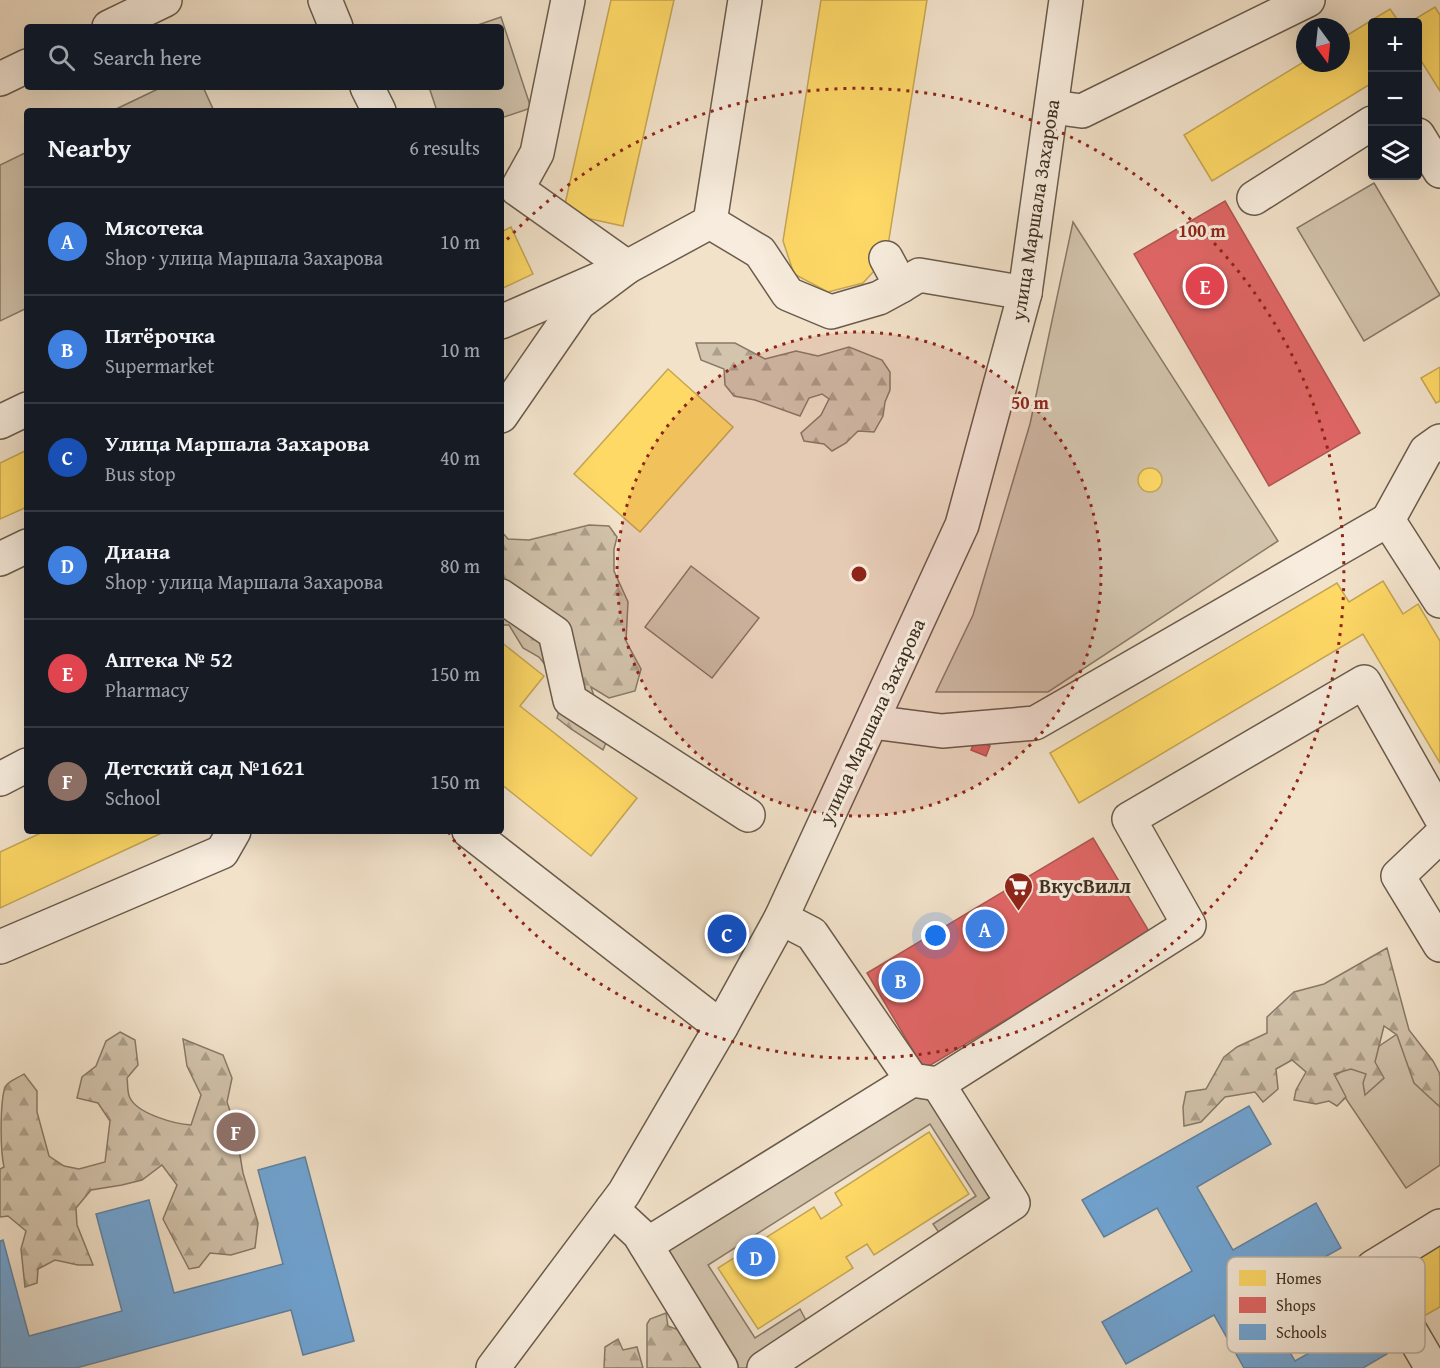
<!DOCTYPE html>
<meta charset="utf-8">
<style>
:root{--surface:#171b24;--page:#242831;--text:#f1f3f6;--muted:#9ea1a6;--line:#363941;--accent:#c59692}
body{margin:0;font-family:"Gentium Book Plus",serif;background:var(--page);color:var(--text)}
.controls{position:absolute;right:18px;top:18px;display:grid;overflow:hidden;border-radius:6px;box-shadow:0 6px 24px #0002}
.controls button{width:54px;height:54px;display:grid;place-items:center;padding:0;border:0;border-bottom:2px solid var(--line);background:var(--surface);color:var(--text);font:30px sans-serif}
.compass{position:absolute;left:1296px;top:18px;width:54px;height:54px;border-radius:50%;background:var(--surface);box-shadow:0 6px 24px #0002;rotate:165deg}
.you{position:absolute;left:936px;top:936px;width:21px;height:21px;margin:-15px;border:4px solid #fff;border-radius:50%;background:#1a73e8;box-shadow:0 0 0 9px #1a73e833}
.badge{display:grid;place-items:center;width:39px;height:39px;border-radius:50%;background:var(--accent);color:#fff;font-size:20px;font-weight:700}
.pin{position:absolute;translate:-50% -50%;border:3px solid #fff;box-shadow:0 2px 6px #0006}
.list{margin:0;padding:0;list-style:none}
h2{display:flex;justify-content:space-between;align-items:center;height:78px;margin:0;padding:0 24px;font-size:26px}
h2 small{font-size:20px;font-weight:400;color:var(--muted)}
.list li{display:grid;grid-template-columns:39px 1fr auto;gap:18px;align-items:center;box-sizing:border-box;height:108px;padding:0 24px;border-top:2px solid var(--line)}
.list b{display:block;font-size:22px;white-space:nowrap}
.list p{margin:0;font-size:20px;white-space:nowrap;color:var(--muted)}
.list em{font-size:20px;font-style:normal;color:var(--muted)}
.icon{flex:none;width:33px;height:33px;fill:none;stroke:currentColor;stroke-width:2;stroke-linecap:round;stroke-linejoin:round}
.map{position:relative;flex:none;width:1440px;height:1368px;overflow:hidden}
.search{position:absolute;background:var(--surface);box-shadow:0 6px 24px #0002;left:24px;top:24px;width:480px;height:66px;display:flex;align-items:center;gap:15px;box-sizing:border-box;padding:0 21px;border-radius:6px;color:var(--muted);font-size:22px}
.panel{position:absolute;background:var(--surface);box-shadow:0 6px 24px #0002;left:24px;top:108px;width:480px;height:726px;border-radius:6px}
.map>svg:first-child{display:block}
.green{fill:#d3c4ad;stroke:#887a68;stroke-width:1.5}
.forest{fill:url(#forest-firs);stroke:#887a68;stroke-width:1.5}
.homes{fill:#ffd966;stroke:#c5a652;stroke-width:1.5}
.shops{fill:#e06666;stroke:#af5652;stroke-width:1.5}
.schools{fill:#6fa8dc;stroke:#6084a4;stroke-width:1.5}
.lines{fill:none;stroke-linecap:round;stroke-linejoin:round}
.minor-casing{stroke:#6a5c4c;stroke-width:36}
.minor{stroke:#f7ecdd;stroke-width:33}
.ring{fill:none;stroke:#8f2418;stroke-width:3;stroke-dasharray:3 6}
.labels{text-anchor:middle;stroke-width:6;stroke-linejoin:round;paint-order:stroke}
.street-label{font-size:20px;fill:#3d3022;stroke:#f7ecdd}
.poi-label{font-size:20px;font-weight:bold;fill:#3d3022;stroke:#f7ecdd;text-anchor:start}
.key{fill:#f7ecdd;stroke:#bfb4a5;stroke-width:1.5}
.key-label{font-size:16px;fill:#3d3022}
.centre{fill:#8f2418;stroke:#f7ecdd;stroke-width:3}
.ring-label{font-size:18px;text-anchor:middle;font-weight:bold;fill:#8f2418;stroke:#f7ecdd;stroke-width:6;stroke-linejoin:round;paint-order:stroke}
</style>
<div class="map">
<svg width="1440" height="1368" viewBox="0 0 1440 1368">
<defs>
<pattern id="forest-firs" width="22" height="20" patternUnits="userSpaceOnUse" patternTransform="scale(1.5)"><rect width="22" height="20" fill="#d3c4ad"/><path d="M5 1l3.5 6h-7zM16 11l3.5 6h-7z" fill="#aca08c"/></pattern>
</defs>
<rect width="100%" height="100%" fill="#f2e2ca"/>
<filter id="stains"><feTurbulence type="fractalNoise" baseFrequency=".00333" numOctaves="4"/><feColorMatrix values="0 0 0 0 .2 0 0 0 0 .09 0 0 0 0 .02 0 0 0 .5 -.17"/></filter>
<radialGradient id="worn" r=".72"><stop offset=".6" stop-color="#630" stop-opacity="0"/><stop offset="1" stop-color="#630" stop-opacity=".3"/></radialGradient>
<g class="green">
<path d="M501 17 531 108 501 118V111H437L429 87H501V27H472Z"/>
<path d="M162 87H203L214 111H112Z"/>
<path d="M27 152V308L0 321V165Z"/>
<path d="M1374 183 1440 295 1364 341 1297 228Z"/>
<path d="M1073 222 1278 541 1048 692H936L973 615 1030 424Z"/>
<path d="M691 566 759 618 712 678 645 627Z"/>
<path d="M1403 1030 1440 1085V1165L1406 1188 1332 1078Z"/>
<path d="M918 1091 932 1092 999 1201 942 1237 933 1224 976 1196 930 1124 708 1265 755 1338 800 1309 810 1328 748 1368H733L660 1250Z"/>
</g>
<g class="forest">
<path d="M696 343H735L765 359 796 351 818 356 849 347 882 360 890 372V390L885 402 883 416 874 432 858 431 846 443 832 451 824 444 804 441 801 433 821 415 829 399 822 394 809 398 800 416 755 400 734 396 725 385 724 369 701 360Z"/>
<path d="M589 525 609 526 617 537 614 549V571L628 602 626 641 641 669 635 691 609 698 591 687 608 738 603 750 571 729 557 718 561 705 554 676 539 657 523 648 509 625H501V531L508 539 529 540Z"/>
<path d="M1387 948 1409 1030 1433 1061 1440 1074V1107L1414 1083 1397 1035 1384 1026 1375 1062 1384 1078 1365 1095 1363 1083 1366 1074 1351 1069 1334 1074 1346 1097 1337 1106 1329 1101 1316 1104 1294 1100 1296 1090 1306 1072 1292 1060 1276 1069 1278 1089 1263 1102 1255 1092 1225 1097 1201 1122 1184 1126 1183 1107 1186 1092 1206 1089 1224 1057 1237 1047 1267 1033V1017L1294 992 1324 984Z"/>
<path d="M120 1032 135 1040 138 1065 127 1078C128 1084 127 1093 130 1098 138 1114 175 1124 191 1125L201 1095 187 1066 183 1039 223 1055 232 1078 227 1102 235 1126 243 1173 258 1223 255 1248 231 1255 210 1253 199 1267 189 1269 163 1219 177 1185 162 1165 142 1180 122 1185 91 1190 76 1208 77 1225 93 1265H78L55 1260 38 1269 37 1283 25 1287 21 1249 26 1231 8 1216 0 1217V1169L4 1167C0 1149 0 1103 5 1087 8 1081 18 1078 24 1074L37 1091V1112L49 1156 64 1166 79 1169 105 1162 110 1121 98 1103 77 1098 82 1077 96 1066 106 1041Z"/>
<path d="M666 1313 668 1326 692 1335 701 1352 700 1368H647V1324L650 1319Z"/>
<path d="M618 1339 623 1350 637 1347 643 1368H604L605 1347Z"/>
</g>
<g class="homes">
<path d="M611 0H674L623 226 563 213Z"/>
<path d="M821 0H927L886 258 863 283 828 292 794 274 783 241Z"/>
<path d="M1435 7 1440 15V91L1418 56V22H1410Z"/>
<path d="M1390 9 1399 22H1372V83L1212 181 1184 135 1305 61V63H1341V39Z"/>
<path d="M511 227 533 274 501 289V232Z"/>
<path d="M1440 367V401L1436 403 1421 378Z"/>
<path d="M668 369 733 427 640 532 574 474Z"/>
<path d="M27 450V507L0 519V463Z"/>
<circle cx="1150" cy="480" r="12"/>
<path d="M1383 581 1403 614 1418 604 1440 641V763L1363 634 1079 803 1050 753 1337 583 1349 602Z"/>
<path d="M501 642 544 676 520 706 637 798 591 856 501 784Z"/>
<path d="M45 831H166L0 908V852Z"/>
<path d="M929 1132 969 1194 874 1255 867 1244 846 1257 853 1268 758 1329 718 1268 814 1207 821 1219 842 1205 835 1193Z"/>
<path d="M1440 1244V1307L1419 1319 1392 1273Z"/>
</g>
<g class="shops">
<path d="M1225 201 1360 433 1269 486 1134 254Z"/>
<path d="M975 740 990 746 986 756 971 750Z"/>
<path d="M1093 838 1150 933 924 1069 867 973Z"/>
</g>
<g class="schools">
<path d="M1249 1106 1271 1144 1197 1187 1233 1250 1316 1203 1341 1248 1257 1295 1295 1361 1368 1320 1387 1354 1363 1368H1244L1214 1315 1126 1364 1102 1322 1192 1271 1157 1208 1104 1237 1082 1200Z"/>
<path d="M305 1157 354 1341 303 1355 291 1310 76 1368H0V1241L3 1240 29 1336 122 1311 96 1214 149 1200 174 1293 283 1264 258 1170Z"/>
</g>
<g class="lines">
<defs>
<g id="minor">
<path d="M325 0 336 27"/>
<path d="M109 27 165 0"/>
<path d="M0 79 27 66"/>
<path d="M367 87 379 111"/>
<path d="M1052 107 1082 111 1308 0"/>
<path d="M1418 135 1440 171"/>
<path d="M1254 198 1372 123"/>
<path d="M710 222 760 252 788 294 831 312 879 298 901 286 886 258"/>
<path d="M901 286 919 275 1025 293"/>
<path d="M501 322 627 267 710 222 745 0"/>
<path d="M501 416 579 303 627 267 517 189 537 153 568 0"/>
<path d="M0 422 27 409"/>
<path d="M1388 520 1426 451 1440 441"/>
<path d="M0 559 27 546"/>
<path d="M501 596 555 633 570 700 748 815"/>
<path d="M872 722 942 731 1035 723 1388 520 1440 601"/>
<path d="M0 779 27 765"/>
<path d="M469 831 721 1027"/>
<path d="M1440 836 1398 876 1440 945"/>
<path d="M781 918 812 934 912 1080 938 1084 1189 925 1129 819 1364 682 1440 816"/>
<path d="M0 947 222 852 234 831"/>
<path d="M612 1209 639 1234 721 1368"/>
<path d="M646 1245 912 1080"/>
<path d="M493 1368 624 1193 721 1027 781 918 962 525 1025 293 1066 0"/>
<path d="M764 1368 1013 1203 938 1084"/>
<path d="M1432 1368 1373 1267 1440 1226"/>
</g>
</defs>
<use href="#minor" class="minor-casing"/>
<use href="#minor" class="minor"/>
</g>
<circle cx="859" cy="574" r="242" fill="#8f2418" fill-opacity=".12"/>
<g class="ring">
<circle cx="859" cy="574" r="242"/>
<path d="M501 246A485 485 0 1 1 448 831"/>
</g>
<defs>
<symbol id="supermarket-pin" viewBox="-11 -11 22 30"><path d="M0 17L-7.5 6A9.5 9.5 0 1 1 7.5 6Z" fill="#8f2418" stroke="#f7ecdd"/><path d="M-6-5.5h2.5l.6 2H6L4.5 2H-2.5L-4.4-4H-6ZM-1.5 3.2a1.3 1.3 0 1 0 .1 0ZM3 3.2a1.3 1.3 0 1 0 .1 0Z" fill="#fff"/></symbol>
</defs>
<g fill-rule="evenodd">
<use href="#supermarket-pin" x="1002" y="870" width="33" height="45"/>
</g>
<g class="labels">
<g class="street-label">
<text transform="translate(1035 210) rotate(-81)" y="7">улица Маршала Захарова</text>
<text transform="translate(872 721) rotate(-65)" y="7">улица Маршала Захарова</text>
</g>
<g class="poi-label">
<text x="1039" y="893">ВкусВилл</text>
</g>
</g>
<rect x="1227" y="1257" width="198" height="96" rx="9" class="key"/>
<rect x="1239" y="1270" width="27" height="16" fill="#ffd966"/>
<rect x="1239" y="1297" width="27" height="16" fill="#e06666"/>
<rect x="1239" y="1324" width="27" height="16" fill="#6fa8dc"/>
<g class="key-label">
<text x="1276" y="1284">Homes</text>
<text x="1276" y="1311">Shops</text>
<text x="1276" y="1338">Schools</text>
</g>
<circle cx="859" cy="574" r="9" class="centre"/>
<g class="ring-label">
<text x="1202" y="237">100 m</text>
<text x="1030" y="409">50 m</text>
</g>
<rect width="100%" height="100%" filter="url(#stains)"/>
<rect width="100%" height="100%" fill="url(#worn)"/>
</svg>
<div class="controls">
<button>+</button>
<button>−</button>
<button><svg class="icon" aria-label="layers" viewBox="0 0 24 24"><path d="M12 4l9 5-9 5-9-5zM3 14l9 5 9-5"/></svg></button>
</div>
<svg class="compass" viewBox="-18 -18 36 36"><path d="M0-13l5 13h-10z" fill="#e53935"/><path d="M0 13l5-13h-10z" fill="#9ea1a6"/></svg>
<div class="you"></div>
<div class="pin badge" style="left:985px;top:929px;background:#3f7fe0">A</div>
<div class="pin badge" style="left:901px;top:980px;background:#3f7fe0">B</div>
<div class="pin badge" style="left:727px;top:934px;background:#1a4fb4">C</div>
<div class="pin badge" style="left:756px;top:1257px;background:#3f7fe0">D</div>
<div class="pin badge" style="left:1205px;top:286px;background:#e0444e">E</div>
<div class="pin badge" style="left:236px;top:1132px;background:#8d6e63">F</div>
<div class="search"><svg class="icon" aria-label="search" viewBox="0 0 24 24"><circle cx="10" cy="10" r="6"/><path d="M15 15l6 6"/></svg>Search here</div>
<section class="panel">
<h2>Nearby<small>6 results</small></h2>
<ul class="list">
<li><span class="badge" style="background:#3f7fe0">A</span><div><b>Мясотека</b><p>Shop · улица Маршала Захарова</p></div><em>10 m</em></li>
<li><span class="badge" style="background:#3f7fe0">B</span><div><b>Пятёрочка</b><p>Supermarket</p></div><em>10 m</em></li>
<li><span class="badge" style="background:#1a4fb4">C</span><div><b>Улица Маршала Захарова</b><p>Bus stop</p></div><em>40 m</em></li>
<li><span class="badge" style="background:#3f7fe0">D</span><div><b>Диана</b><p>Shop · улица Маршала Захарова</p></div><em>80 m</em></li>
<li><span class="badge" style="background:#e0444e">E</span><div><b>Аптека № 52</b><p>Pharmacy</p></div><em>150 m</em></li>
<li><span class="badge" style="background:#8d6e63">F</span><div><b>Детский сад №1621</b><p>School</p></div><em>150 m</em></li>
</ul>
</section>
</div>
